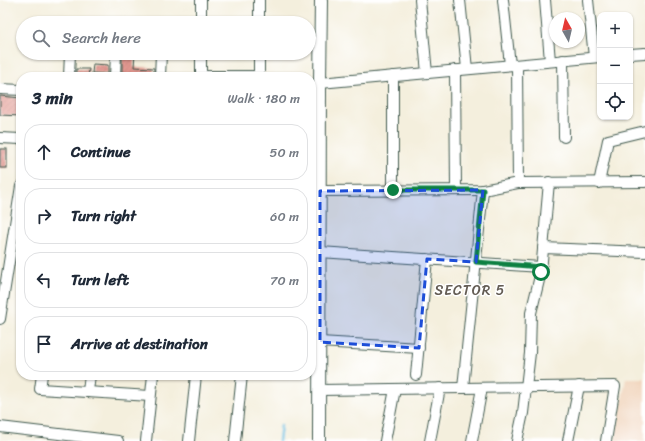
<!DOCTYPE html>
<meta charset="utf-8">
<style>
:root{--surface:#fff;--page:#f6f6f7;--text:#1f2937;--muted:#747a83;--line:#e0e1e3}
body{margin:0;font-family:Sriracha,sans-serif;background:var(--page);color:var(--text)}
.controls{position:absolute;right:12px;top:12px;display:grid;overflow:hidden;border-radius:8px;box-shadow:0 1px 3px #0004}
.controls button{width:36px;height:36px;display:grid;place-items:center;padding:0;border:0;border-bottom:1px solid var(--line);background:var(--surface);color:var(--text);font:20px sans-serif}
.compass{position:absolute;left:549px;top:12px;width:36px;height:36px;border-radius:50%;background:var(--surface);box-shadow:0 1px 3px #0004;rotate:352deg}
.stop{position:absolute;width:12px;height:12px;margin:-9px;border:3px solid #0b8043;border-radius:50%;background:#fff}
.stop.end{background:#0b8043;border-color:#fff;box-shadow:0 1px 4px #0008}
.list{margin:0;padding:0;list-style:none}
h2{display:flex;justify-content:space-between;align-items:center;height:52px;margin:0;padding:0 16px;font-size:17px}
h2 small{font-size:13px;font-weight:400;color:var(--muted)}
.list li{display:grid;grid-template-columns:26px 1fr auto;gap:12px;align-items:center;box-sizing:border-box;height:56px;margin:0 8px 8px;padding:0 8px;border:1px solid var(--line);border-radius:16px}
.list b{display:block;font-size:15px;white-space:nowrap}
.list em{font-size:13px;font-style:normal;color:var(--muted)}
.icon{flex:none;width:22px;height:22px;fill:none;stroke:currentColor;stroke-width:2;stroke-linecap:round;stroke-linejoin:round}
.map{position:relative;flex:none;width:645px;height:441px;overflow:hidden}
.search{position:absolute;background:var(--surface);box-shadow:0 1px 3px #0004;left:16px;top:16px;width:300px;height:44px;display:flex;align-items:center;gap:10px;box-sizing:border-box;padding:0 14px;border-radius:22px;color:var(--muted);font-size:15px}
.panel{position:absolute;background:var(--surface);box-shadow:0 1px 3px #0004;left:16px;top:72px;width:300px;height:308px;border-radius:16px}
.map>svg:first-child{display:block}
.built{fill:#f1d5bd}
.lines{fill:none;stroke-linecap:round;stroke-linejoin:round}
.stream{stroke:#64bde2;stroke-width:2.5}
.building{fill:url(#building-hatch)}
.minor-casing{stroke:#3f584d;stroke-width:12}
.tertiary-casing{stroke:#3f584d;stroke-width:14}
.minor{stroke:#fff;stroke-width:10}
.tertiary{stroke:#fff;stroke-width:12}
.route{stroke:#0b8043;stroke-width:5}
.marked{fill:#1d4ed8;fill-opacity:0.2;stroke:#1d4ed8;stroke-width:3;stroke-dasharray:8 5;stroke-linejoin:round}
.labels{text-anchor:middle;stroke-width:3;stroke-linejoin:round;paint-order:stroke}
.quarter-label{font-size:14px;letter-spacing:1px;fill:#645d55;stroke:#fff}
</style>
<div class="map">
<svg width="645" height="441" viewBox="0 0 645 441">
<defs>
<pattern id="building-hatch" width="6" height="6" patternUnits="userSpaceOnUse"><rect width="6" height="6" fill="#e49991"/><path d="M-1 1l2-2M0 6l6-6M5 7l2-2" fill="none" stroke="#b87e77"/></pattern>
</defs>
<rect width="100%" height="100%" fill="#fff"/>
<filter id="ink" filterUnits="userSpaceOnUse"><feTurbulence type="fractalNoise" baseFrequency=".025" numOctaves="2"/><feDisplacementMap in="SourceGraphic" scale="8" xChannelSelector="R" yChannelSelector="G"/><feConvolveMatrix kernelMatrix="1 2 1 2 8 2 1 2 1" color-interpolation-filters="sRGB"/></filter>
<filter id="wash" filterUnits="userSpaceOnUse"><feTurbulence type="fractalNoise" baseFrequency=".012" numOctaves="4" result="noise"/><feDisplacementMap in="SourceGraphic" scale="16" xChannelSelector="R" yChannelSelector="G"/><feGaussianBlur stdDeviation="0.9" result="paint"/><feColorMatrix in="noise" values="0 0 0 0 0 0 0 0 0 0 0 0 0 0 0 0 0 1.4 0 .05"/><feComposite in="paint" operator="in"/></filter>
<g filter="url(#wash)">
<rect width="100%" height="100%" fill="#f4efdd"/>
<path class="built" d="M626 378H645V441H615Z"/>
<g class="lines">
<path class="stream" d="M279 441 281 425"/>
</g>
<g id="blocks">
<g class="building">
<path d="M122 53H135L134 67 154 68V77H122Z"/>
<path d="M93 64 108 65V74L92 73Z"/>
<path d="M76 69H89L88 77H76Z"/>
<path d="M0 96 21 98V116L0 115Z"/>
<rect x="0" y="149" width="7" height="19"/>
</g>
</g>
</g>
<g filter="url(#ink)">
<use href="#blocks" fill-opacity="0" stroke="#3f584d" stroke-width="1"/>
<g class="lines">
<defs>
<g id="minor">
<path d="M201 0V23"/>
<path d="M259 0V23"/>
<path d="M420 0 427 73"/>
<path d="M460 0 467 69"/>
<path d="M503 0 510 65"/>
<path d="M545 0 550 61"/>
<path d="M588 0 594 57"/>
<path d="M201 53V76H259"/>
<path d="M259 53V77"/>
<path d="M630 54 645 53"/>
<path d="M563 60 564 137"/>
<path d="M517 65 518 183"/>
<path d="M455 70 456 190"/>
<path d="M69 77 70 53"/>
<path d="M115 77 116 53"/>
<path d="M160 77 161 53"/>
<path d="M320 83 600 57"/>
<path d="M0 89 21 90"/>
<path d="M0 138 21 139"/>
<path d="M599 183 608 140 645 131"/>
<path d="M393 190V76"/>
<path d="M320 191 483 190 518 183 645 182"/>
<path d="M543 248 645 252"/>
<path d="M320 252 541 267"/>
<path d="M0 319 21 186"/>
<path d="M320 342 419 348"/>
<path d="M42 375 40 389 150 396"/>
<path d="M416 375 427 259"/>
<path d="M463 388 483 190"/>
<path d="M320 390 615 386 606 441"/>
<path d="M88 391 90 375"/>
<path d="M0 427 118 441"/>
<path d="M146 441 153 375"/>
<path d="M189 441 196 375"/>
<path d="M235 441 242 375"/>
<path d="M385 441 395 389"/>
<path d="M430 441 440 388"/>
<path d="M472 441 482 388"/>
<path d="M517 441 523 413 530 353 531 313 541 272 549 182"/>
<path d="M568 441 579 386"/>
</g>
<path id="tertiary" d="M319 441 320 83 321 0"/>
</defs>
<use href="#minor" class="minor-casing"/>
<use href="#tertiary" class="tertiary-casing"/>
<use href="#minor" class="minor"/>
<use href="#tertiary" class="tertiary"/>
</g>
</g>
<g class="lines" filter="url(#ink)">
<path class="route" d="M393 190H483L476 262 541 267V272"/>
</g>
<path class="marked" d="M483 190 476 262 427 259 419 348 320 342V191Z"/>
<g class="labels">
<g class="quarter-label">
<text x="470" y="295">SECTOR 5</text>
</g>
</g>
</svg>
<div class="controls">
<button>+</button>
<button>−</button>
<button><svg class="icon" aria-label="locate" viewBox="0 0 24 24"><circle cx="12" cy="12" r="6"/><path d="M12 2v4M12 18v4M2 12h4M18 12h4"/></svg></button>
</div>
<svg class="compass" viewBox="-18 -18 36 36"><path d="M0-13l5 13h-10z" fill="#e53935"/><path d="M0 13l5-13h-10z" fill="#747a83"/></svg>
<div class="stop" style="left:541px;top:272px"></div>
<div class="stop end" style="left:393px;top:190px"></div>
<div class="search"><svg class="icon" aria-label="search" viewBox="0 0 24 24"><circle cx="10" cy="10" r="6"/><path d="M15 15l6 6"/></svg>Search here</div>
<section class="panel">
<h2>3 min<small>Walk · 180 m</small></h2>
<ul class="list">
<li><svg class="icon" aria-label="ahead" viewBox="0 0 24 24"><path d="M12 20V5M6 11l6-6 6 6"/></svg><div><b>Continue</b></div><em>50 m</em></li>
<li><svg class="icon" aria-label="right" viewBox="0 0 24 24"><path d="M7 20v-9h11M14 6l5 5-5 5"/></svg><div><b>Turn right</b></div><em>60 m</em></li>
<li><svg class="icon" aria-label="left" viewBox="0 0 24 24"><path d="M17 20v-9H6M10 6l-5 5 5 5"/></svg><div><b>Turn left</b></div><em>70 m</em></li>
<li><svg class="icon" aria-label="arrive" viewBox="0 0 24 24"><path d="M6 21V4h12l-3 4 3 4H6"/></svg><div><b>Arrive at destination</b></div></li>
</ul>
</section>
</div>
